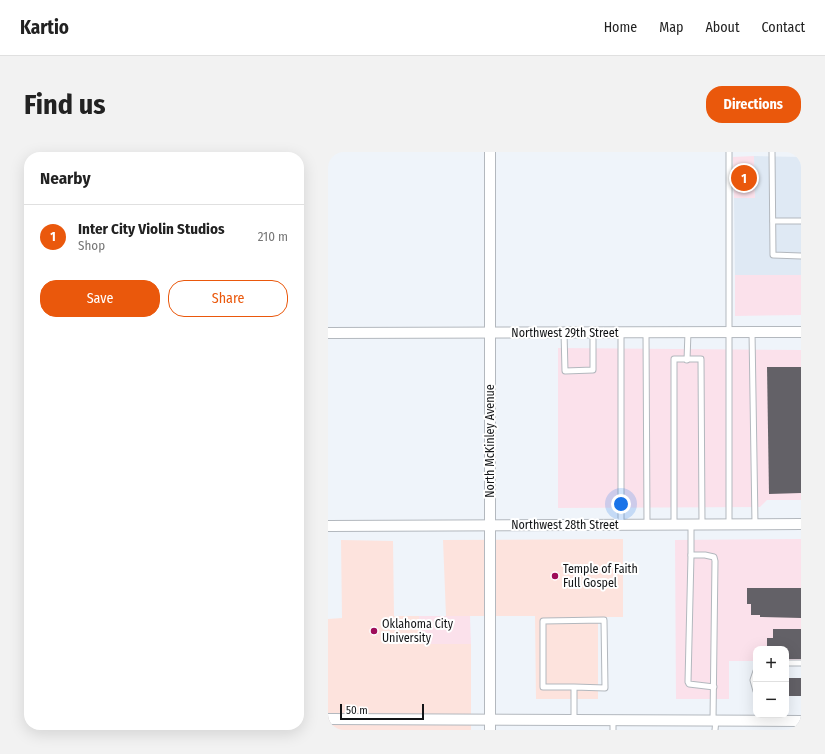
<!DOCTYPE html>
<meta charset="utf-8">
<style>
:root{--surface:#fff;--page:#f2f2f2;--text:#222;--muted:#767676;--line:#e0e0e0;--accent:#ea580c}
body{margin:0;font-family:"Fira Sans Condensed",sans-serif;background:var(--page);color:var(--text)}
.controls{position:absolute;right:12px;bottom:12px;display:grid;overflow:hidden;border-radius:8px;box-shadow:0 4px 16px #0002}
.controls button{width:36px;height:36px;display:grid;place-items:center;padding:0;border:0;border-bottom:1px solid var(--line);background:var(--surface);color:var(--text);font:20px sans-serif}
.scale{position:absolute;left:12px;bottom:10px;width:84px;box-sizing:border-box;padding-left:4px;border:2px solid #131517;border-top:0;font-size:11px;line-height:14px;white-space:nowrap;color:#131517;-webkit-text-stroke:3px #fff;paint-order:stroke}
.you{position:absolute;left:293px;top:352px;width:14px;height:14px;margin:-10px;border:3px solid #fff;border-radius:50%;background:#1a73e8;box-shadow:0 0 0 6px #1a73e833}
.badge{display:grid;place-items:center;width:26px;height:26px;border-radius:50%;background:var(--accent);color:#fff;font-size:13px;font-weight:700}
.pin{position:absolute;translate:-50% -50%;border:2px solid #fff;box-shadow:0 1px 4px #0006}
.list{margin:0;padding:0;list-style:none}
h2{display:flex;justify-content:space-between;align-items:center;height:52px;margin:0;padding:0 16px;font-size:17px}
h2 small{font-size:13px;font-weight:400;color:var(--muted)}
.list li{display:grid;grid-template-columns:26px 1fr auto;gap:12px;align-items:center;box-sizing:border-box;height:64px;padding:0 16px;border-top:1px solid var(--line)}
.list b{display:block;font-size:15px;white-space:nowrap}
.list p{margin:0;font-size:13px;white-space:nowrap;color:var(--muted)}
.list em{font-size:13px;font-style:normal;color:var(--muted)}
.actions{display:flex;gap:8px;padding:12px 16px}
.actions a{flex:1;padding:9px 0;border:1px solid var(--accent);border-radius:16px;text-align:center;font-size:14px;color:var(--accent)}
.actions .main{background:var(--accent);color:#fff}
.map{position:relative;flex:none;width:473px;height:578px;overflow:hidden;border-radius:16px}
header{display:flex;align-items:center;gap:24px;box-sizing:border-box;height:56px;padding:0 20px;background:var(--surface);border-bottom:1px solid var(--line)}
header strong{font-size:19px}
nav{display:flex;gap:22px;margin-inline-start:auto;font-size:14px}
.intro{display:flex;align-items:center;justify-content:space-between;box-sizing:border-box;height:96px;padding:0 24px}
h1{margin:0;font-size:28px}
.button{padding:10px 18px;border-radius:16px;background:var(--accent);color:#fff;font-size:14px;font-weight:700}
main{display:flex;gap:24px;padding:0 24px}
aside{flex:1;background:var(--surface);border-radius:16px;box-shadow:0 4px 16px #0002}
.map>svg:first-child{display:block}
.commercial{fill:#fbe1eb}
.built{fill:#dfe9f4}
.education{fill:#fde3dd}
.building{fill:#636167}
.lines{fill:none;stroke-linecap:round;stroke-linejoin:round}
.lane-casing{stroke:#b3b8be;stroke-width:7}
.street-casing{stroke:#b3b8be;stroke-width:12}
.lane{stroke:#fff;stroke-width:5}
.street{stroke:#fff;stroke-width:10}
.poi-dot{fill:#9e0d59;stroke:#fff;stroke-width:1.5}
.labels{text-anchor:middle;stroke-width:4;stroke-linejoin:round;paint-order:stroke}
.street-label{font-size:12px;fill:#131517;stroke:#fff}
.poi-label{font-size:12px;fill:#131517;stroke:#fff;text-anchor:start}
</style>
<header>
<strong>Kartio</strong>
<nav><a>Home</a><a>Map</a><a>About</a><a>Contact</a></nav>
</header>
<div class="intro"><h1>Find us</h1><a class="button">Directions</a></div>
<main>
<aside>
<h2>Nearby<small></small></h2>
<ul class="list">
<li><span class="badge">1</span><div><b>Inter City Violin Studios</b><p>Shop</p></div><em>210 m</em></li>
</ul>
<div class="actions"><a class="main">Save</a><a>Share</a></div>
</aside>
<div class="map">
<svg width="473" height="578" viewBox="0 0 473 578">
<rect width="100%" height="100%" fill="#eff4fa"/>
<g class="commercial">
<path d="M426 4 427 47 406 46 405 5Z"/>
<path d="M407 123H473V163L407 164Z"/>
<path d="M230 196 473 198V348H439L432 355 230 356Z"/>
<path d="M473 387V509H458V497H428V509H401V547H348L347 388Z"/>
<path d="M91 464H142L143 492H91Z"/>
</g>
<path class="built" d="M426 4 473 5V123H407L406 46H427Z"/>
<g class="education">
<path d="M295 387V465H270V547H208L207 464H118L115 388Z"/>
<path d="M13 388 65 389 66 464H91V492H143V578H0V467L14 466Z"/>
</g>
<g class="building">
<path d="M439 215H473V341L441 342Z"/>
<path d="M419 436H473V466L432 465V463H423V452H419Z"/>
<path d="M445 477H473V507H458V497H439V486H445Z"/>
<rect x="458" y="526" width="15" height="18"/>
</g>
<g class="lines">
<defs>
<g id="lane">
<path d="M444 0 445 103 473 104"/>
<path d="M445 69H473"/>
<path d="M236 180 237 219 265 218V180"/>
<path d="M318 180 319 372"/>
<path d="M424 180 427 372"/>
<path d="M359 208 360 180"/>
<path d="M346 372V207H373L374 372"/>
<path d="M363 372V403H377L386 405 387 409 385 568"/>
<path d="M401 372V0"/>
<path d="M293 373V180"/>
<path d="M363 403 360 530 361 532 386 535"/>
<path d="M458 511H473"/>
<path d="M428 519 425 528 428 539"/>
<path d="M246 568V535L277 536 276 468 215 469V535H246"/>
<path d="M285 568V578"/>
<path d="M387 578 388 568"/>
</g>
<g id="street">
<path d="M0 181 473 180"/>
<path d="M0 374 473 372"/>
<path d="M0 567 473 569"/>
<path d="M162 578V0"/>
</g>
</defs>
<use href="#lane" class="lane-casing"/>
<use href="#street" class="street-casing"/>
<use href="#lane" class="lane"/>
<use href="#street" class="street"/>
</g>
<g class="poi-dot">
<circle cx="227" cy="424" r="4"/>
<circle cx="46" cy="479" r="4"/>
</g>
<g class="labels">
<g class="street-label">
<text x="237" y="185">Northwest 29th Street</text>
<text transform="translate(162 289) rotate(-90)" y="4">North McKinley Avenue</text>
<text x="237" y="377">Northwest 28th Street</text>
</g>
<g class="poi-label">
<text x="235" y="421">Temple of Faith<tspan x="235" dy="14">Full Gospel</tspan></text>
<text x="54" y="476">Oklahoma City<tspan x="54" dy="14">University</tspan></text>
</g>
</g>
</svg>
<div class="controls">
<button>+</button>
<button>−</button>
</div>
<div class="scale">50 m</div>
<div class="you"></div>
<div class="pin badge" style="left:416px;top:26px">1</div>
</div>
</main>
